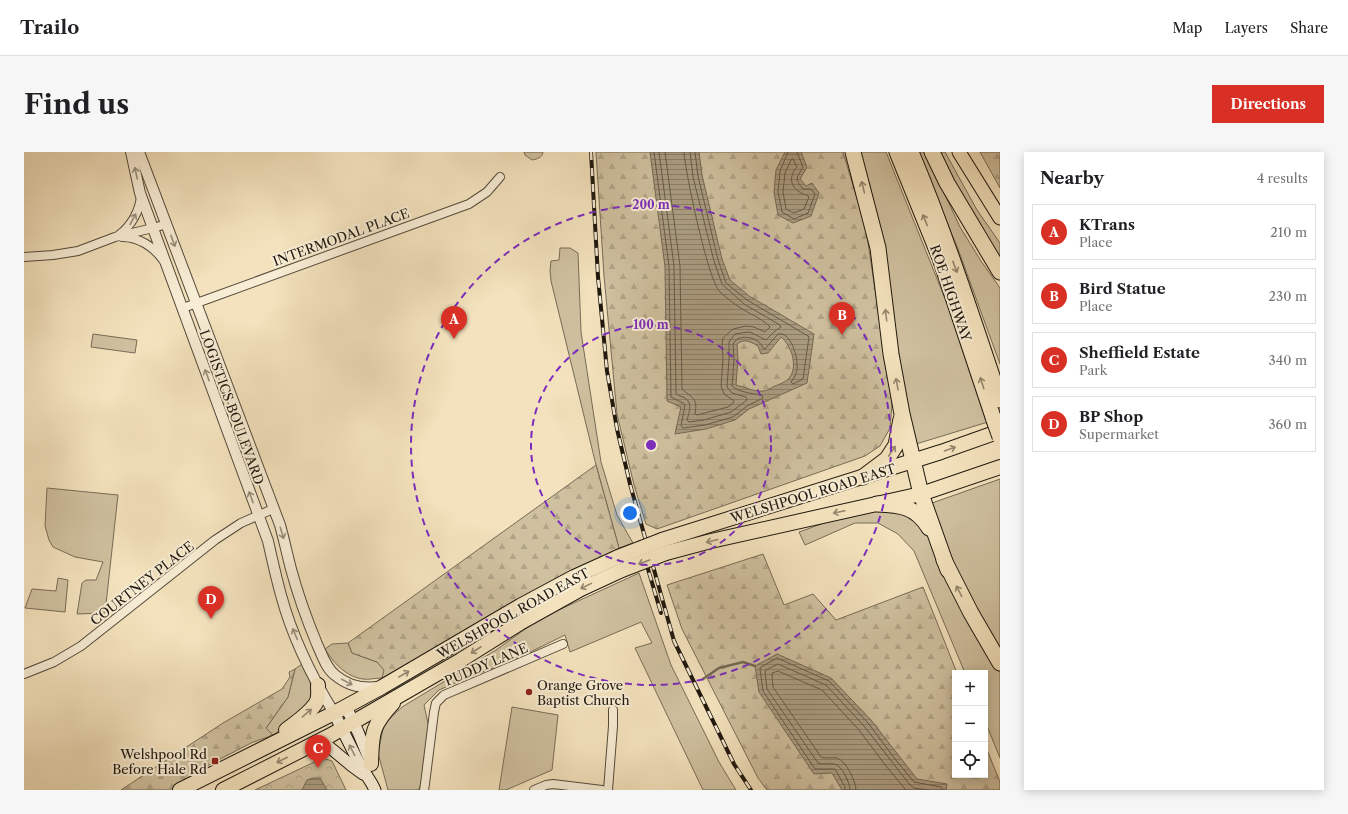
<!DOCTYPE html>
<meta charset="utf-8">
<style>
:root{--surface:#fff;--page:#f6f6f6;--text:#202124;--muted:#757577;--line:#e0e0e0;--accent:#d93025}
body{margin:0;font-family:"Libre Caslon Text",serif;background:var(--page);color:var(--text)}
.controls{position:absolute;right:12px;bottom:12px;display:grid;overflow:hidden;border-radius:0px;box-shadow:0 2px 10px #0003}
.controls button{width:36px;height:36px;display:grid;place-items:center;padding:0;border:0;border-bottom:1px solid var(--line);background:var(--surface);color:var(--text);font:20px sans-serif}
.you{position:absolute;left:606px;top:361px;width:14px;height:14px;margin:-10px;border:3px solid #fff;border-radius:50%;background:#1a73e8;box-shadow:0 0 0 6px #1a73e833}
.badge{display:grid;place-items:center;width:26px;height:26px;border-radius:50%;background:var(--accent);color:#fff;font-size:13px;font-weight:700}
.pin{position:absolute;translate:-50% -33px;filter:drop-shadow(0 1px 2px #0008)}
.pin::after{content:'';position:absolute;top:21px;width:14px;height:12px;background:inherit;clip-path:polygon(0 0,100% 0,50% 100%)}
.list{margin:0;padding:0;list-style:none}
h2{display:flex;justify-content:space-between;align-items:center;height:52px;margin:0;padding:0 16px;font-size:17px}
h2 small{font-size:13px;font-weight:400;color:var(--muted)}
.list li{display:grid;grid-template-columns:26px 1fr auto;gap:12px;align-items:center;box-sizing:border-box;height:56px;margin:0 8px 8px;padding:0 8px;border:1px solid var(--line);border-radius:0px}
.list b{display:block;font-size:15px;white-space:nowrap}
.list p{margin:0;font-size:13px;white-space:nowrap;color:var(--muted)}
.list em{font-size:13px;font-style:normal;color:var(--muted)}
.icon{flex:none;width:22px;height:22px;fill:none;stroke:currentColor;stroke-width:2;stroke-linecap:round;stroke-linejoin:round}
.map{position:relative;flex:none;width:976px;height:638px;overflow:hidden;border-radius:0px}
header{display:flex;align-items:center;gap:24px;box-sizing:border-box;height:56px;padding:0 20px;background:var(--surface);border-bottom:1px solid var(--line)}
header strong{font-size:19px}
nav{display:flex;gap:22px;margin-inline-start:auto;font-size:14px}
.intro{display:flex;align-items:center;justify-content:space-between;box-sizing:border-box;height:96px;padding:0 24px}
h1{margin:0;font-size:28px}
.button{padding:10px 18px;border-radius:0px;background:var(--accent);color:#fff;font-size:14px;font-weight:700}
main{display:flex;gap:24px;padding:0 24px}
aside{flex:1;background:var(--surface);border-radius:0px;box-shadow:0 2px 10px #0003}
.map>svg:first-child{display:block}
.grass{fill:#cfc09f;stroke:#776c56}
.forest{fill:url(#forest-firs);stroke:#776c56}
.park{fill:url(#park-crowns);stroke:#776c56}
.water{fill:url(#water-rules);stroke:#736854;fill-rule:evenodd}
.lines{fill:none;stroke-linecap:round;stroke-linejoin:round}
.shore{stroke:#655a48;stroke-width:1}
.stream{stroke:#736854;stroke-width:2.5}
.minor-casing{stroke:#544a3a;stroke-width:10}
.tertiary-casing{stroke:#544a3a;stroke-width:12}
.secondary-casing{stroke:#1f180e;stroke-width:13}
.primary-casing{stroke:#1f180e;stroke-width:15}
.trunk-casing{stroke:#1f180e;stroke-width:16}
.motorway-casing{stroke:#1f180e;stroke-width:17}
.minor{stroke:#f7ecd4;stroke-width:8}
.tertiary{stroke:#f7ecd4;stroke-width:10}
.secondary{stroke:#f7ecd4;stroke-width:11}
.primary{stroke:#f3e2bd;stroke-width:13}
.trunk{stroke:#f3e2bd;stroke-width:14}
.motorway{stroke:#f3e2bd;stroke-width:15}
.rail-casing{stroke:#1f180e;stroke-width:4}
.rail{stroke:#f7ecd4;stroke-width:2.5;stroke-dasharray:8;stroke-linecap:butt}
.trunk-bridge-casing{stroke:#1f180e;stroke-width:16;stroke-linecap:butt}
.motorway-bridge-casing{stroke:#1f180e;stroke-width:17;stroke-linecap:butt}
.trunk-bridge{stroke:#f3e2bd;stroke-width:14}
.motorway-bridge{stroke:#f3e2bd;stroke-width:15}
.oneway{stroke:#968d7b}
.oneway2{stroke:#94876e}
.ring{fill:none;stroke:#7b2cbf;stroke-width:2;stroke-dasharray:7 5}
.poi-dot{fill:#8f2418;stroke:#f7ecd4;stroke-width:1.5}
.labels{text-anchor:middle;stroke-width:4;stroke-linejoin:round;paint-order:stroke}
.street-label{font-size:13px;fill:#1f180e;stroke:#f7ecd4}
.poi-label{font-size:13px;fill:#1f180e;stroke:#f7ecd4;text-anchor:start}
.centre{fill:#7b2cbf;stroke:#f7ecd4;stroke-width:2}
.ring-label{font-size:12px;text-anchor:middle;font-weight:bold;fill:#7b2cbf;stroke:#f7ecd4;stroke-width:4;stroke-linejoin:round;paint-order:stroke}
</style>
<header>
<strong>Trailo</strong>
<nav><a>Map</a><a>Layers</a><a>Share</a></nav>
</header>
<div class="intro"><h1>Find us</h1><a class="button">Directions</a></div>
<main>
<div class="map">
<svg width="976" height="638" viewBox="0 0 976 638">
<defs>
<pattern id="forest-firs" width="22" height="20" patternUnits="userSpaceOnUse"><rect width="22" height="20" fill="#cfc09f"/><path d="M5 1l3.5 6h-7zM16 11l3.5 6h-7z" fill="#b1a488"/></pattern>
<pattern id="park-crowns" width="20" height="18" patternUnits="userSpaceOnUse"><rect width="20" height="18" fill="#cfc09f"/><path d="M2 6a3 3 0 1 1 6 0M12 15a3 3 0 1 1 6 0" fill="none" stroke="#b1a488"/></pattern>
<pattern id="water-rules" width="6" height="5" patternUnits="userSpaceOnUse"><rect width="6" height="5" fill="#ab9d82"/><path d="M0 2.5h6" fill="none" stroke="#8b7f69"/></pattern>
</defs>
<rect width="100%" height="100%" fill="#f3e2bd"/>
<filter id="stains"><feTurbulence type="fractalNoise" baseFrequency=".005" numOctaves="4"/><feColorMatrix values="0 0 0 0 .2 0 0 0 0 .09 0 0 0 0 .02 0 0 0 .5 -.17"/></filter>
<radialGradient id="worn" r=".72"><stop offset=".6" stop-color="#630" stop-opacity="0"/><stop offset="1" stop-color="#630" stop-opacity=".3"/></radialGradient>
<g class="grass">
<path d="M500 0H519C518 6 513 7 508 8L501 3Z"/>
<path d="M835 0H862L922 149 964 270 892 292 880 253 857 84 846 34Z"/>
<path d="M893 0H901L936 75 957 109 976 136V212L934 97Z"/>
<path d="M914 0H921L953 58 976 91V107L950 67Z"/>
<path d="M536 96H546L554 101 557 180 577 310 593 363 609 391 595 396 572 313 527 129 526 118 527 109 535 108Z"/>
<path d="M69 182 113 188 111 201 67 195Z"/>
<path d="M976 327V498L934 424 918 390 908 351Z"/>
<path d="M23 336 94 343 81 461 53 462 58 431 62 428H72L79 410 51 405 29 395 25 388 21 374Z"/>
<path d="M853 352 894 362 976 511V606L961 569V521H941L890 399 874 382 854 371H831L781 393 775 380Z"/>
<path d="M615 421 647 513 695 610 712 638H679L611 496 628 491 617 470 546 500 541 483 484 511 447 524 415 538 400 553 405 576 399 627 395 637 393 638H364L354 601 360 572 378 555 472 498 515 467Z"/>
<path d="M34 426 44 428 41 460 1 456 8 437 32 439Z"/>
<path d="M324 491 328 501 353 510 361 518 358 526C352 526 344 528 339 527 322 525 309 510 301 497L308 492Z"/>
<path d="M278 512C281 520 287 530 289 538 291 557 263 574 249 583L242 576 264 545 271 517Z"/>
<path d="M488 555 534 563 528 618 482 638H475Z"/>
</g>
<g class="forest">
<path d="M572 0H819L842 77 868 252 866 276 856 294 841 304 633 377 622 372 610 333 593 262 580 124Z"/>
<path d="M956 0H976V36Z"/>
<path d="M572 313 595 396 407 502 358 526 360 518 353 510 328 501 324 491Z"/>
<path d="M739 402 760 453 789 442 812 468 899 435 933 521H931V623H961V593L976 630V638H743L734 626 658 477 643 433Z"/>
<path d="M271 517 264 545 242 576 249 583 227 591 179 616 156 634 148 638H97L199 571 258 537 266 525 265 520Z"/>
</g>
<path class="park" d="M299 606 308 609 322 638H231Z"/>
<g class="water">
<path d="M626 0H675L678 23 698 107 706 128 725 144 790 182 783 231 725 257 711 268 682 277 651 282 657 255 643 249 641 115ZM757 185C767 193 774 213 766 225 762 230 756 232 751 234 747 236 743 239 739 239 730 240 721 235 712 233L714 207 713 192C720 186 727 190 734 194L737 202 744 201Z"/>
<path d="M761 0H777L783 15 776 27 782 34 788 31 795 41 787 64 769 71 754 63 750 40 752 18Z"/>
<path d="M753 502 807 526 847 568 893 627 923 632 922 638H818L808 621 790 622 735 540 731 514Z"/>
<path d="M289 626H296L303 638H278L283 628Z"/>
</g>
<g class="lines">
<g class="shore">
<path d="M630 0 645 114 647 245 659 251 661 253 657 274 659 276 681 273 709 265 723 254 739 246 738 243C730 242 714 240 708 234L710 207 709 192 713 187C723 183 735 186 739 196L741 197 754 182C766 179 773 203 773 212 774 219 771 225 767 230L769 232 779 227 785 185 784 184 723 148 702 131 694 108 674 24 671 0"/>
<path d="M635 0 650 114 652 241C654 244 657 244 661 246 669 251 665 261 663 268L665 270 680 268 707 260 723 248 722 245 708 241 703 235 705 207V190L711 182 724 180 728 181 742 188 751 179 757 175 756 173 720 152 698 132 690 109 669 25 666 0"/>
<path d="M641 0 656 114 658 237C668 246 674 245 671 262L673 263 704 255 710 250 709 248 700 242 697 234 699 207 698 192 699 186 709 177 722 174 730 175 741 180 746 175C740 168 728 163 720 158 711 153 703 146 696 140 684 129 661 19 660 0"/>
<path d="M764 0 756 19 754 40 758 60 770 67 784 61 791 42 787 37H779C770 26 773 26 779 15L773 0"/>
<path d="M769 7 773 15C771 17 769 20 768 24 765 33 775 42 783 43L785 45 780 57 770 61 762 57 759 40 761 21 767 8Z"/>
<path d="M821 638V635L811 617H791L739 539 736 517 737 515 753 506 805 529 844 571 871 607 890 630 917 635 919 638"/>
<path d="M826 638C826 631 818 613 810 612 804 611 799 613 794 611L743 537 741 520 742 518 754 512 802 533 840 574 886 633 890 636 905 638"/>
<path d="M832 638C832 629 822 609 813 606 807 605 802 607 797 605L749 535 748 523V521L754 519 798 538 835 578 862 614 882 638"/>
</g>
<path class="stream" d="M679 527 695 516 719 510 731 514"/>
<defs>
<g id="minor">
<path d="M95 83C107 74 116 59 117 43"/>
<path d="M98 85C115 85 130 95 139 108"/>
<path d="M0 105 29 103 54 99 91 85 129 76 143 72"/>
<path d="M159 156 445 52 463 40 476 25"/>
<path d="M0 522 30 510 57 494 191 388 217 371 249 357"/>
<path d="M400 638 401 632 410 560 412 551 420 543 539 492"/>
<path d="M510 638 522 633 529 632 578 638"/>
<path d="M584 638 589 574V558"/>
</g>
<g id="tertiary">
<path d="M107 0 116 41 244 389C248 407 252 425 257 443 268 484 288 525 310 561"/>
<path d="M115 0 256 373C260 387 263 402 267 417 274 443 283 468 293 492 298 503 302 516 311 523 324 534 338 537 354 535"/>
</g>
<g id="secondary">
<path d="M322 555 334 580 346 609"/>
<path d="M310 561 335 611 348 632 351 638"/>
<path d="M291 591 304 594 328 614 339 622"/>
</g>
<path id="primary" d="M935 0 976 66"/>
<g id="trunk">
<path d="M638 388 917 300 976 279"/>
<path d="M642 401 687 389 897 342 976 315"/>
<path d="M262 578C271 571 288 560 293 549 295 544 294 539 294 533"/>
<path d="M347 612C348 581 347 575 369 551"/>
<path d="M156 638 310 561 358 535 496 454 550 425 594 405"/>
<path d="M199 638 307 583 437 508 496 471 557 437 598 418"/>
</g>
<g id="motorway">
<path d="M829 0 854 96 867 202 878 262 897 342 924 418"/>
<path d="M873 0 916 106 970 268"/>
<path d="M887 0C921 81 948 164 976 248"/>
<path d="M908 0 923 31 976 120"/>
<path d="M839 325 863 307 872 293 877 267"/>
<path d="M853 352C876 353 892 354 905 376"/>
<path d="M920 408 947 461 976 511"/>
</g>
</defs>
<use href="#minor" class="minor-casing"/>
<use href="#tertiary" class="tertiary-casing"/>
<use href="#secondary" class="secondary-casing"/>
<use href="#primary" class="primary-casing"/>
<use href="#trunk" class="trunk-casing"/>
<use href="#motorway" class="motorway-casing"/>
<use href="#minor" class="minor"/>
<use href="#tertiary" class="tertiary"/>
<use href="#secondary" class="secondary"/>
<use href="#primary" class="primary"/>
<use href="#trunk" class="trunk"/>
<use href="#motorway" class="motorway"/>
<defs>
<g id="rail">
<path d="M567 0 574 125 583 219 593 277 606 332 650 489 710 612 727 638"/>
<path d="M616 390 637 461"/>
</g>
</defs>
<use href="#rail" class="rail-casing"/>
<use href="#rail" class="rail"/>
<defs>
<g id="trunk-bridge">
<path d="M594 405 638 388"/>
<path d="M598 418 642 401"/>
</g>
<path id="motorway-bridge" d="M970 268 976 285"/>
</defs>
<use href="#trunk-bridge" class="trunk-bridge-casing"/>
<use href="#motorway-bridge" class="motorway-bridge-casing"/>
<use href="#trunk-bridge" class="trunk-bridge"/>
<use href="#motorway-bridge" class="motorway-bridge"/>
</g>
<defs><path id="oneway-shaft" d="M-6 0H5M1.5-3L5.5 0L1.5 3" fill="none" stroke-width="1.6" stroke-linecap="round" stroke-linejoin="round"/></defs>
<g class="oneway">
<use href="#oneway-shaft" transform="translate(112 21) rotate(-102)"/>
<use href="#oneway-shaft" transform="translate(109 67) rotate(-62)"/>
<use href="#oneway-shaft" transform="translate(149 89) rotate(70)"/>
<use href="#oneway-shaft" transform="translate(183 223) rotate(-110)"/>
<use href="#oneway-shaft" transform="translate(227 345) rotate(-110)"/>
<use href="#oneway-shaft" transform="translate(258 381) rotate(73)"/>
<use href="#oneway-shaft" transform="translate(271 482) rotate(-113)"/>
<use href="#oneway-shaft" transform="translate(323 530) rotate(28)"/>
<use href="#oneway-shaft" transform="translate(328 598) rotate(-117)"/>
</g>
<g class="oneway2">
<use href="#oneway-shaft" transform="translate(839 35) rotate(-104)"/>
<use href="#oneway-shaft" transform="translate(901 68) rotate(-112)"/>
<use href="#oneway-shaft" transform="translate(931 115) rotate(70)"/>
<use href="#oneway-shaft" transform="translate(862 163) rotate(-97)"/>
<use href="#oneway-shaft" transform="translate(958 231) rotate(-108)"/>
<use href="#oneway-shaft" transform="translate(873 232) rotate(-101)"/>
<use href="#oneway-shaft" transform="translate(926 297) rotate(-20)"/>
<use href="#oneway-shaft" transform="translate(868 299) rotate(-56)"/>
<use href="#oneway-shaft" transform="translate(815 360) rotate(168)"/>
<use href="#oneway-shaft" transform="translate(688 389) rotate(166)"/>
<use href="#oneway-shaft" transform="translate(620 410) rotate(160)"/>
<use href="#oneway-shaft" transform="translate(562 434) rotate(154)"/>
<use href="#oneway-shaft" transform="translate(935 439) rotate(-117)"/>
<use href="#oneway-shaft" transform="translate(452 498) rotate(147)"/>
<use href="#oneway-shaft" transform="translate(380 522) rotate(-30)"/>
<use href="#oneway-shaft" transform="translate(283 561) rotate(-41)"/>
<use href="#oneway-shaft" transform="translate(258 608) rotate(153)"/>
</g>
<g class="ring">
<circle cx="627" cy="293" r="120"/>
<circle cx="627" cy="293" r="240"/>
</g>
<g class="poi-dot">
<circle cx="505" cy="540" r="4"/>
<rect x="187" y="605" width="8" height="8" rx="2"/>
</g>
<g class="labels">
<g class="street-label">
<text transform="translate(317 85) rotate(-20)" y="5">INTERMODAL PLACE</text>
<text transform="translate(927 141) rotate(71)" y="5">ROE HIGHWAY</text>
<text transform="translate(208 255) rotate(70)" y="5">LOGISTICS BOULEVARD</text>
<text transform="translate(789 341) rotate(-17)" y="5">WELSHPOOL ROAD EAST</text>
<text transform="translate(118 431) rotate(-38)" y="5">COURTNEY PLACE</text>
<text transform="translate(489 461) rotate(-29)" y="5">WELSHPOOL ROAD EAST</text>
<text transform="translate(462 512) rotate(-23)" y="5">PUDDY LANE</text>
</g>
<g class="poi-label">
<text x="513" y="538">Orange Grove<tspan x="513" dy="15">Baptist Church</tspan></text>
<text x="183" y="607" text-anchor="end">Welshpool Rd<tspan x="183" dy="15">Before Hale Rd</tspan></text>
</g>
</g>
<circle cx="627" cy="293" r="6" class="centre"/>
<g class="ring-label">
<text x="627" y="57">200 m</text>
<text x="627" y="177">100 m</text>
</g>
<rect width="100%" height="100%" filter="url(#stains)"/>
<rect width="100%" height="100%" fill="url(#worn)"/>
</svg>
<div class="controls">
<button>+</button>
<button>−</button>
<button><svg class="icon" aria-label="locate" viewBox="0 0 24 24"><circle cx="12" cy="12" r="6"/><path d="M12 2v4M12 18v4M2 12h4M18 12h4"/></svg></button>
</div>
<div class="you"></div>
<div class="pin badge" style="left:430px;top:187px">A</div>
<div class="pin badge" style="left:818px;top:183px">B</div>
<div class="pin badge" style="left:294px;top:616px">C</div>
<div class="pin badge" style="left:187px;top:467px">D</div>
</div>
<aside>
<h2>Nearby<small>4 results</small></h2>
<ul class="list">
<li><span class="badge">A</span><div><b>KTrans</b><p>Place</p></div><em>210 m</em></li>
<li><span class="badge">B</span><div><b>Bird Statue</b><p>Place</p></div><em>230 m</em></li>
<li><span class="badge">C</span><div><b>Sheffield Estate</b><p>Park</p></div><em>340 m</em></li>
<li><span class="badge">D</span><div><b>BP Shop</b><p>Supermarket</p></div><em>360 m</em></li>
</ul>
</aside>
</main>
